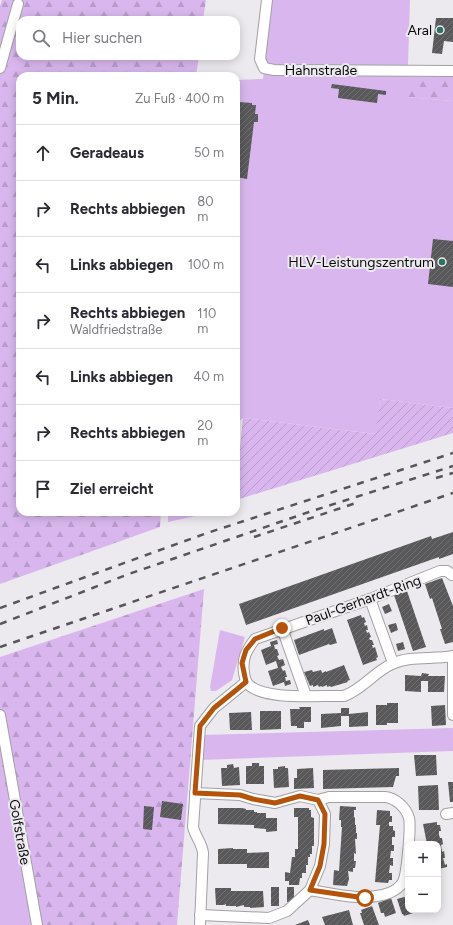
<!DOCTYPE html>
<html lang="de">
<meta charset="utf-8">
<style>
:root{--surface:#fff;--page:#f2f2f3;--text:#2b2b33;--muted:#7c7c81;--line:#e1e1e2}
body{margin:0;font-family:Figtree,sans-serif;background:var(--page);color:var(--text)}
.controls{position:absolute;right:12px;bottom:12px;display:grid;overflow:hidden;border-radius:8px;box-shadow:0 2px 10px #0003}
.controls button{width:36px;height:36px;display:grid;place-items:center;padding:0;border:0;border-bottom:1px solid var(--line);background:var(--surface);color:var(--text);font:20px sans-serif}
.stop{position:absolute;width:12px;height:12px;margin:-9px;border:3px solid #b45309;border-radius:50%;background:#fff}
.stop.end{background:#b45309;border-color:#fff;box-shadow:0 1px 4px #0008}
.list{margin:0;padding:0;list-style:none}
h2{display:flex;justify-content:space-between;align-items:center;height:52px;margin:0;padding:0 16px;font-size:17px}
h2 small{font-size:13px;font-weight:400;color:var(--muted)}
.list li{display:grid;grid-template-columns:26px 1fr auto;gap:12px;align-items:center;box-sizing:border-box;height:56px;padding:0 16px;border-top:1px solid var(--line)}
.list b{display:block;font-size:15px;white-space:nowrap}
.list p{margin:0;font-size:13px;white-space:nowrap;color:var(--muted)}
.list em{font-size:13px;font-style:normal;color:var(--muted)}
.icon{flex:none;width:22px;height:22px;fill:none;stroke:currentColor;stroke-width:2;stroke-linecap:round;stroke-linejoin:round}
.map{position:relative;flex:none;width:453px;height:925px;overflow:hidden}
.search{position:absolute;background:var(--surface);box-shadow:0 2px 10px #0003;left:16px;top:16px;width:224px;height:44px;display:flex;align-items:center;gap:10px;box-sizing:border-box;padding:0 14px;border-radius:12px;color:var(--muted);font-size:15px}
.panel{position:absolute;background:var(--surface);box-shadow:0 2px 10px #0003;left:16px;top:72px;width:224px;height:444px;border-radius:12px}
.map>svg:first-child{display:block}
.forest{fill:url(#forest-firs)}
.park{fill:#d9b7ee}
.garden{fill:url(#garden-furrows)}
.building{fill:url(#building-hatch)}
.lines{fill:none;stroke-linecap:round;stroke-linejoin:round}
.minor-casing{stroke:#a2a0a3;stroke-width:12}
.minor{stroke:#fff;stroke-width:10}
.rail{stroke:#565557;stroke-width:2.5;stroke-dasharray:7 7;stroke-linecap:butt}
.route{stroke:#b45309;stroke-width:5}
.poi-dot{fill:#2f7264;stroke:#eceaee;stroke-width:1.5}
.labels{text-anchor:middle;stroke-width:4;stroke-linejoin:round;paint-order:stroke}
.poi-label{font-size:14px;fill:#0c0b0c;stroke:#eceaee;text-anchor:end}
.street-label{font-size:14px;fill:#0c0b0c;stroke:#eceaee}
</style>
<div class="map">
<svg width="453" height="925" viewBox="0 0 453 925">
<defs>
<pattern id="forest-firs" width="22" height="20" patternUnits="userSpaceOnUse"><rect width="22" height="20" fill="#d9b7ee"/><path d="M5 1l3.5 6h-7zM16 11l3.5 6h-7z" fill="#b99ccb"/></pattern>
<pattern id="garden-furrows" width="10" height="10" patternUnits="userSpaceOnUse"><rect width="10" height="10" fill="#d9b7ee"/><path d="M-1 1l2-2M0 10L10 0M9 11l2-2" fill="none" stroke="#b99ccb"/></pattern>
<pattern id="building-hatch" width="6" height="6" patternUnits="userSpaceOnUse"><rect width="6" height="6" fill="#59585a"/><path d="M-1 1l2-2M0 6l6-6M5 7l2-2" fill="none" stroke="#707071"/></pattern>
</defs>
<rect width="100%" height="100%" fill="#eceaee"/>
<g class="forest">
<path d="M2 0H206L203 20H20V56H199L196 76H20V512H161L160 527 0 584V6Z"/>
<path d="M453 76V101L407 97 399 77Z"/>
<path d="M204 589 177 925H0V657Z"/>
</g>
<g class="park">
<path d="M272 0H410L407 97 453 101V408L380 399 376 434 243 418 236 424V80L263 79Z"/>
<path d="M168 512H213L168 522Z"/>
<path d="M220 630 245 637 232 680 216 691H211L210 687Z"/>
<path d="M453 728V751L200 760 202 735Z"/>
<path d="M0 756 31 925H0Z"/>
</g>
<path class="garden" d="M380 399 453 408V433L236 500V485L243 418 375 434Z"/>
<g class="building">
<path d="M436 18H453V42L444 41 442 54 432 53Z"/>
<path d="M332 84 386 91V95L378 94 377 103 338 98 339 89 331 88Z"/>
<path d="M236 99H239V102L252 103V105H256L255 114H258V122H254L247 179 236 177Z"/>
<path d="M433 239 453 241V287L428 284Z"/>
<path d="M453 532V554L439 559V557L246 625 239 604 431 536 432 539Z"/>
<path d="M442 578 453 606V642L445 644 440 629H442L432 598 430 599 425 584Z"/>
<path d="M407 591 426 647 413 651 394 595Z"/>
<path d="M389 604 392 611 385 614 382 607Z"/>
<path d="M361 615 362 618 364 617 366 622 364 623 365 626 367 625 368 630H366L367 633 369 632 371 637 369 638 370 640H372L374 645H372L373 648 375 647 378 657 376 658 377 660 363 665 347 620Z"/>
<path d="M396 623 398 630 391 633 388 625Z"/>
<path d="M332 628 337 643 330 645 329 644 299 655 294 640 324 629V631Z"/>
<path d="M277 640 278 644 274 645 275 649H277L279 655 277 656 279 660 283 659 285 665 281 667 283 671 285 670 287 677H285L286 681 290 680 291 684 285 686 284 682 273 686 268 671 278 668 276 661 266 665 261 650 271 646 270 642Z"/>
<path d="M403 642 405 649 398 651 396 644Z"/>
<path d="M344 665 350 680 347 681 348 682 331 687 330 686 327 687V685L322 687 321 686 319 687 318 685 313 687V685L310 686 304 672 312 670 313 672 321 670 322 673 326 671V672Z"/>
<path d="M422 673 429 674 428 676H445L444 692H428V681H421V692L405 691V675L421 676Z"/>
<path d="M387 703H398V723H387V725H376V705H387Z"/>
<path d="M445 705 446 725 432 726 431 706Z"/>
<path d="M299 707H311V722H304V728H297V726H291L290 709H300Z"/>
<path d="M341 708H349V714L368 712V726L349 727V716H341V726L321 728V714L341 713Z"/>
<path d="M260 711H281V729L260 730Z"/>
<path d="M251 712 252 730H230L229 713Z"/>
<path d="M414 755H436L437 775 416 776Z"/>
<path d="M252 763H259V766H264V784H246V766H252Z"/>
<path d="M233 764 234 768 239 767 240 785 222 786 221 768H227V765Z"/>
<path d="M285 766V768H288L289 787 274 788 273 769H278V767Z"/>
<path d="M313 768 314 788 294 789V778H297V769Z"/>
<path d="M399 768V776H396L393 787 323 789V770Z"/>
<path d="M448 782H453V802H450Z"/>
<path d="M438 785 439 810H419L418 786Z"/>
<path d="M162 801 183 804 181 820 160 817Z"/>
<path d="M144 806 154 807 152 830 143 829Z"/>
<path d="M340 806 356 807V810H354V817L355 818V825H356V833H357V839H355L356 854 354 853V861H356L355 868H353V872L348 871 349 879 347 886 333 885 334 870 339 871 342 827H341V820H339Z"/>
<path d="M218 808H242L246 809V810H254V812H257V813H266V818H277V831L266 832V829L254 828V825L218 824Z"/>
<path d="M294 808H309V810H311V817L314 818V846H312V854H310V857H308V865H306V873H302V878H300L299 885H289V881H285V872L290 873 292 857H295V849H298V817H294Z"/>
<path d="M377 810 390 811V816H392V822H389V826H393V830L395 831V837H392V845H394V851H391L390 858H393V866L390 865 389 873H392V880H389L388 883 375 882 380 825H376Z"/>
<path d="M437 822V825H440L441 831H439V835L440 838H442L443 844 441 845 442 852 444 851 445 858H443L445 865 447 864V867L438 869V844H427L423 824Z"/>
<path d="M233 848V849H247V853L269 852V868H247V864H218V849Z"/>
<rect x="271" y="887" width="8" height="19"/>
<path d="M287 887H294V901L287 902Z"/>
<path d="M215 888H231V891H263L264 907 250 908V907H244V905L236 907V906H226V904L224 905H216Z"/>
<path d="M408 896V910H422L404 916 403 914H402L397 899Z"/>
<path d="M391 898 396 913 385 917 384 913H381L378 903Z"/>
<path d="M372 906 379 925H364L360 913H362L361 910Z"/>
<path d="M349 910 353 925H325L322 917Z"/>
<path d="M308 920 310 925H295Z"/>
</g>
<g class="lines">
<defs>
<g id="minor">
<path d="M267 0 260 59 264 68 274 70 453 71"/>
<path d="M0 68 18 4"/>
<path d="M453 574 452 575 447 571H440L370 599 255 639C246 651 242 658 244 673 245 677 245 681 248 684 263 701 321 695 344 696 363 689 374 672 392 664 411 655 433 660 453 656"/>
<path d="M370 599 393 663"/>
<path d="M282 628 306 696"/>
<path d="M0 715 37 925"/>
<path d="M453 715V656"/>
<path d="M195 793 240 795 253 799 275 803 300 796 318 800 325 814 324 844 320 866 310 890 287 911 269 918 200 915"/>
<path d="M446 814 453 813"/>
<path d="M310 890C335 894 364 902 389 893 394 891 400 887 403 882 407 874 411 827 409 818 406 807 395 798 385 797H329L318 800"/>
<path d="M200 925 203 853C202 843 195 836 193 827L200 726 214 708 246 682"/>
</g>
</defs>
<use href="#minor" class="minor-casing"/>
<use href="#minor" class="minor"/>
<g class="rail">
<path d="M436 478 453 473"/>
<path d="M254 537 356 503"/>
<path d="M0 608 207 533 453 453"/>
<path d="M0 624 126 575 309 512 453 466"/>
<path d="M0 647 453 493"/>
</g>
</g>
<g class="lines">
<path class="route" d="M282 628 255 639 246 650 242 663 246 682 214 708 200 726 195 793 240 795 253 799 275 803 300 796 318 800 325 814 324 844 320 866 310 890 365 898"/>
</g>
<g class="poi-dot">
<circle cx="440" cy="30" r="4"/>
<circle cx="442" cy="262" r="4"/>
</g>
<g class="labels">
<g class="poi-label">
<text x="432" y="35">Aral</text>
<text x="434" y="267">HLV-Leistungszentrum</text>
</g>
<g class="street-label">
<text x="321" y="75">Hahnstraße</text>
<text transform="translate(363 600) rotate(-20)" y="5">Paul-Gerhardt-Ring</text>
<text transform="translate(20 832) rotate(80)" y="5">Golfstraße</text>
</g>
</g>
</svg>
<div class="controls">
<button>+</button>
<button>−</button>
</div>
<div class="stop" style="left:365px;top:898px"></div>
<div class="stop end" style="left:282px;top:628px"></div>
<div class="search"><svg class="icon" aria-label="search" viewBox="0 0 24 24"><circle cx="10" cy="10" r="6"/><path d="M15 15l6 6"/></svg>Hier suchen</div>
<section class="panel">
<h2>5 Min.<small>Zu Fuß · 400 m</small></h2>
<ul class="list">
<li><svg class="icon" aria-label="ahead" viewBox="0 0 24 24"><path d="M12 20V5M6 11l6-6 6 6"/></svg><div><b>Geradeaus</b></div><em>50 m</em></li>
<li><svg class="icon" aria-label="right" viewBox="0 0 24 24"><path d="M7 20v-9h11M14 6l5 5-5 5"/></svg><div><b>Rechts abbiegen</b></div><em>80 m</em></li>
<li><svg class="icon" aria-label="left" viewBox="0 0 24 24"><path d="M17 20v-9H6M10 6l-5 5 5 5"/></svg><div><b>Links abbiegen</b></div><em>100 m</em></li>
<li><svg class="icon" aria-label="right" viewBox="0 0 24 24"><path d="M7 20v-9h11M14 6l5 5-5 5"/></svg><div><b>Rechts abbiegen</b><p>Waldfriedstraße</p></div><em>110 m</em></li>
<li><svg class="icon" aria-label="left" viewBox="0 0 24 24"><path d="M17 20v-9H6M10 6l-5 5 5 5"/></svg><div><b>Links abbiegen</b></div><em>40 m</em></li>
<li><svg class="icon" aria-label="right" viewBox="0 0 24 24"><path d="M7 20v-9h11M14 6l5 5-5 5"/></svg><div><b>Rechts abbiegen</b></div><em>20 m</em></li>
<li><svg class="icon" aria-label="arrive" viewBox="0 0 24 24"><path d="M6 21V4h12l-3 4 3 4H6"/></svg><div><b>Ziel erreicht</b></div></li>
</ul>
</section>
</div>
